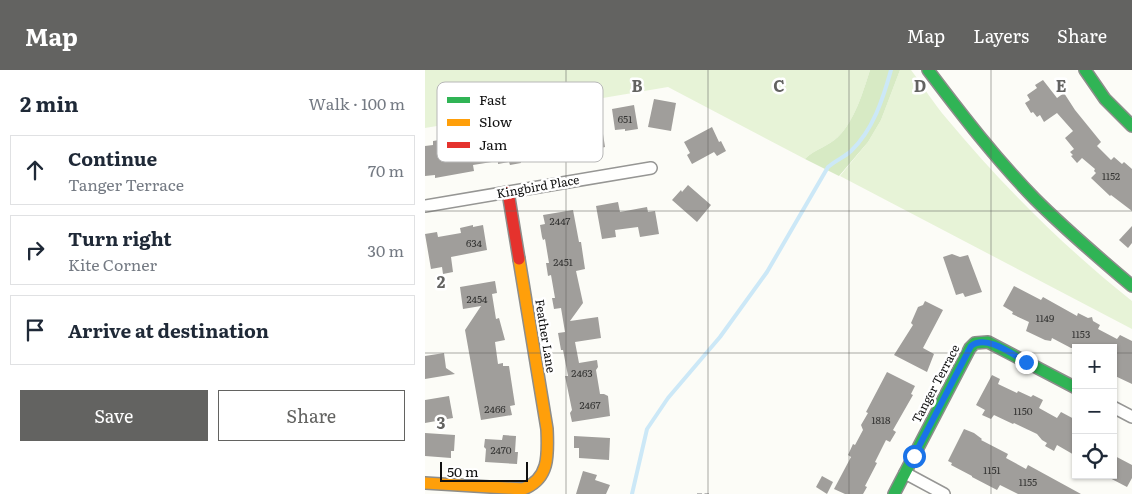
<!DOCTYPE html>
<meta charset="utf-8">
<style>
:root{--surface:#fff;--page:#f6f6f7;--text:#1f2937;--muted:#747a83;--line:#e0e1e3;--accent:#636361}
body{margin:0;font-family:Literata,serif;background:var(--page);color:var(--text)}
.controls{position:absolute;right:15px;bottom:15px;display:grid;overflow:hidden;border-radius:0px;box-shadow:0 1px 4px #0004}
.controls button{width:45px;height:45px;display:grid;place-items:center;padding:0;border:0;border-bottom:1px solid var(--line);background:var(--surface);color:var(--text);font:25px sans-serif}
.scale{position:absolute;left:15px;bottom:12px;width:88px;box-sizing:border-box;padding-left:5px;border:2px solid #101010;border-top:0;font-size:14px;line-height:18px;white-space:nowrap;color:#101010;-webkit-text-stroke:4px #fff;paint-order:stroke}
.stop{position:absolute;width:15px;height:15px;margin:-11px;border:4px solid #1a73e8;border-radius:50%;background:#fff}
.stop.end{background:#1a73e8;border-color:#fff;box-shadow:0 1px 5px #0008}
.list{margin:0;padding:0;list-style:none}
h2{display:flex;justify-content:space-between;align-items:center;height:65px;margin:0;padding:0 20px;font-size:21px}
h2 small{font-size:16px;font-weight:400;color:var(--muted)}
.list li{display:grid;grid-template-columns:32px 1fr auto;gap:15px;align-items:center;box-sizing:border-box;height:70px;margin:0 10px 10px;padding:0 10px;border:1px solid var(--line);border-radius:0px}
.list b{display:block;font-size:19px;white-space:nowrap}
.list p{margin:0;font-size:16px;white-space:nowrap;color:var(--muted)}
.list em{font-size:16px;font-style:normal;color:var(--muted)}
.actions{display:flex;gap:10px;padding:15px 20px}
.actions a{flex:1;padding:11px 0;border:1px solid var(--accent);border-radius:0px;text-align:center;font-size:18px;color:var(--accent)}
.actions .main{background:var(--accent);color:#fff}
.icon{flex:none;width:28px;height:28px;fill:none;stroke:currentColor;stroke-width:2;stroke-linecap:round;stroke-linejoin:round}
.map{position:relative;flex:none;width:707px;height:424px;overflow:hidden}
header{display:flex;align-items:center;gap:30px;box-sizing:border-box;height:70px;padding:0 25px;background:var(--accent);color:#fff}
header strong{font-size:24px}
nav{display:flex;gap:28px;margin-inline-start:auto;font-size:18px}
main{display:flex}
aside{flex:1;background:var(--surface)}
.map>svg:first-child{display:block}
.green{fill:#e7f3d7}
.forest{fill:#d7eac4}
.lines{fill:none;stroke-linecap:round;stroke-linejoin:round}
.stream{stroke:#cce8f7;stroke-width:4}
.building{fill:#a09e9b}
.street-casing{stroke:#969694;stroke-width:14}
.fast-casing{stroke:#8d8d8b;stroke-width:14}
.slow-casing{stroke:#8d8d8b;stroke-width:14}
.jam-casing{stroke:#8d8d8b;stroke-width:14}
.path{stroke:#b9b9b8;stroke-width:2;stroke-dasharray:5 2.5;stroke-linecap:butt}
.street{stroke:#fffffe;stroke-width:11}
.fast{stroke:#30b455;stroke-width:11}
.slow{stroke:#ff9f0a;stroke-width:11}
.jam{stroke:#e5322d;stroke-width:11}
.route{stroke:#1a73e8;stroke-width:6}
.grid{fill:none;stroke:#636361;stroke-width:1;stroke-opacity:0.55}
.labels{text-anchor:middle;stroke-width:5;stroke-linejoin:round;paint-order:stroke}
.number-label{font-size:10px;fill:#343433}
.street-label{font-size:12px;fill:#101010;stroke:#fff}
.key{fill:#fff;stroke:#b7b7b7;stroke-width:1}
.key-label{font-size:14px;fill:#101010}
.grid-label{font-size:16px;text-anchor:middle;font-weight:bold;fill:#636361;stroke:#fff;stroke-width:5;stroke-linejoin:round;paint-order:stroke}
</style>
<header>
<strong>Map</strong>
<nav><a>Map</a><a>Layers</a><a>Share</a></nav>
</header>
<main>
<aside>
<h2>2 min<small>Walk · 100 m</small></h2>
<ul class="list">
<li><svg class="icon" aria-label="ahead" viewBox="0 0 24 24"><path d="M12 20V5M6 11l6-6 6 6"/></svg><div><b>Continue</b><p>Tanger Terrace</p></div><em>70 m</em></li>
<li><svg class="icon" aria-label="right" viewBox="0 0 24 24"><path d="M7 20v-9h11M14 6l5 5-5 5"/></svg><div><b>Turn right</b><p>Kite Corner</p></div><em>30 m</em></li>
<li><svg class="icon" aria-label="arrive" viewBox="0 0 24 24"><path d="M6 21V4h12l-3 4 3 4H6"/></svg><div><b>Arrive at destination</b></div></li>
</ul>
<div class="actions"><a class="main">Save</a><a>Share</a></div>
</aside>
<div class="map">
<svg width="707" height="424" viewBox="0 0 707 424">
<rect width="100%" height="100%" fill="#fcfcf7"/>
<g class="green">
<path d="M0 0H445C438 22 430 50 413 67 404 76 390 79 380 89L243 17 0 58Z"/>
<path d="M475 0H486C498 16 509 34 522 49 578 116 639 177 707 231V259L415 106 443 72 456 50Z"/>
</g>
<path class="forest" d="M445 0H475L456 50 443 72 414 106 380 89C390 79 404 76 413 67 430 50 438 22 445 0Z"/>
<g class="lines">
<path class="stream" d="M207 424 222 359 243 328 295 267 342 202 403 97C410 91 421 86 426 81 448 60 458 29 466 0"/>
</g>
<g class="building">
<path d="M618 10 632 28 639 23 650 40 676 72 672 76 686 90 689 87 697 94 699 92 707 99V141L686 125 685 126 666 108 671 103 669 101 670 99 657 88 652 93 646 86 648 85 645 82 649 79 640 68 648 61 632 43 619 52 615 45 612 47 608 42 606 43 600 33 605 30 602 25 612 18 610 15Z"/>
<path d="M229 29 251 33 246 61 223 57Z"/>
<path d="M209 35 213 59 200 61V59L190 60 187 39Z"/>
<path d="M169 44 172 65 178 64 180 77 163 81 162 76 138 80V83L116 89 110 51 129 46 133 50Z"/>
<path d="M287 57 294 72 296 71 301 81 292 86 289 82 267 94 262 85 265 83 259 72Z"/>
<path d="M51 58 55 83 70 62 90 59 96 93 85 95 84 92 73 94V91L48 95 49 101 10 108V105L0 106V76L8 75V71L37 66 36 60Z"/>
<path d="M263 115 286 135 272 152 247 130 256 120 257 122Z"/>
<path d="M193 132 195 142 222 137 223 142 230 141 234 164 215 167 213 157 190 160 191 167 177 169 171 136Z"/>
<path d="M148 140 154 172H156L160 199 151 201 158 233 145 251 173 247 176 268 150 272 154 293 172 290 173 297 171 300 175 324H179L183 326 185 346 147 352 145 343 147 340 140 306H143L138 280H136L133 263 140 262 136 238 129 239 127 228H130L126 205 123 206 121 193H124L120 169 118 170 117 167 115 155 120 154 118 145Z"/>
<path d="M48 155V157L58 155 62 180 26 187 28 202 18 204 17 197 6 199 0 164 12 162 13 167 36 163 35 158Z"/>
<path d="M707 156V173L703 178 694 170Z"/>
<path d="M527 184 535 187 543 185 557 222 540 227 538 223 531 225 518 187Z"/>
<path d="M70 211 72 223 67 224 71 249 74 248 80 270 70 272 73 294 78 293V296H84L90 335 85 336 87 345 56 350 40 260 56 236 38 239 35 217Z"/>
<path d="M589 216 616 230 618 227 652 246 653 243 663 248 667 247 668 251 675 255 673 259 692 269 695 265 707 271V314L688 305V278H646L627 268 626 271 620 270 601 261 604 252 587 244 588 242 578 236Z"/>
<path d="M500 231 518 240 498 278 509 284 502 302 469 285 488 255 486 253 493 237 498 235Z"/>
<path d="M19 283 21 298 30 304 0 309V286Z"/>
<path d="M462 302 490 316 486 324 488 325 468 360 471 362 465 372 461 370 450 392 452 393 440 416 442 417 438 424H420L409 419 426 387 423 385 428 374 430 375 438 360 436 355 443 343 441 342Z"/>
<path d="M567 305 575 309 573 314 592 323 593 321 606 327 608 325 618 330 614 338 632 348 636 342 651 350V386L632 375 629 381 620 376 622 373 617 370 612 364 589 353 588 354 569 345 566 349 557 345 560 340 551 335Z"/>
<path d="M24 326 28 348 0 353V330Z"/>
<path d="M539 359 549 363 557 369 556 370 583 384 581 388 601 399 603 395 656 424H593L575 415 572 420 547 407V406L526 395 527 393 523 391Z"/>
<path d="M0 363 30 365 29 381H26V388L0 386Z"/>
<path d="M78 365 91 366 90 382H93L92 394 60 392 61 379 59 377 60 369 77 370Z"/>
<path d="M149 366 185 368 184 390 154 388V378H149Z"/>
<path d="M688 385 707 395V408L702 417 679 405H688Z"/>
<path d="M158 401 172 405 170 410 185 415 181 424H151Z"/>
<path d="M397 406 408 412 402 424 391 417Z"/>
</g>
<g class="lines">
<defs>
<g id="street">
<path d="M0 136 226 98"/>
<path d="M688 337 707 347"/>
<path d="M480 403 519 424"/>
</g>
<g id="fast">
<path d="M503 0C537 45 571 89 610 129 641 160 674 188 707 216"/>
<path d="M660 0 680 29 707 56"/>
<path d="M469 424 545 278 550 273 563 272 651 318"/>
</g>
<path id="slow" d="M0 413 98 419C125 409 123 384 122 359L94 189"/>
<path id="jam" d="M83 122 94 189"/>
</defs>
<use href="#street" class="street-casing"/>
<use href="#fast" class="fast-casing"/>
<use href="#slow" class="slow-casing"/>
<use href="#jam" class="jam-casing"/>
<path class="path" d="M272 424H284"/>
<use href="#street" class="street"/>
<use href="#fast" class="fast"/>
<use href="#slow" class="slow"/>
<use href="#jam" class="jam"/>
</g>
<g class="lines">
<path class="route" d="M489 386 546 276C561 264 587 284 601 292"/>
</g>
<path class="grid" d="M141 0V424M283 0V424M424 0V424M566 0V424M0 141H707M0 283H651M688 283H707"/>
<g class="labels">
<g class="number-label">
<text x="200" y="53">651</text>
<text x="686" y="110">1152</text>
<text x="135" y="155">2447</text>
<text x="49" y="177">634</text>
<text x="138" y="196">2451</text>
<text x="52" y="233">2454</text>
<text x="620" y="252">1149</text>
<text x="656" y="268">1153</text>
<text x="157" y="307">2463</text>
<text x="165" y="339">2467</text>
<text x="70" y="343">2466</text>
<text x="598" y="345">1150</text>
<text x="456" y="354">1818</text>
<text x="76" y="384">2470</text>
<text x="567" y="404">1151</text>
<text x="603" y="416">1155</text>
</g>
<g class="street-label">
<text transform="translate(113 117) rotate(-10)" y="4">Kingbird Place</text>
<text transform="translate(120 266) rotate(81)" y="4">Feather Lane</text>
<text transform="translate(511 314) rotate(-62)" y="4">Tanger Terrace</text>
</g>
</g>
<rect x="12" y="12" width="166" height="80" rx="8" class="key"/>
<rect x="22" y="27" width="23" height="6" fill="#30b455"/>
<rect x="22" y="49" width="23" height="7" fill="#ff9f0a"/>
<rect x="22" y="72" width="23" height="6" fill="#e5322d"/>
<g class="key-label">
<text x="54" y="35">Fast</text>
<text x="54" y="57">Slow</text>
<text x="54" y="80">Jam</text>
</g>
<g class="grid-label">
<text x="212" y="22">B</text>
<text x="354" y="22">C</text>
<text x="495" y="22">D</text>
<text x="636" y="22">E</text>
<text x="16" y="218">2</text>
<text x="16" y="359">3</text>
</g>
</svg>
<div class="controls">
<button>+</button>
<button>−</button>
<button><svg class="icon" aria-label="locate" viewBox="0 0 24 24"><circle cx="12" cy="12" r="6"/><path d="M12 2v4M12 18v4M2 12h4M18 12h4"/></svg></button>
</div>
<div class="scale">50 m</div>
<div class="stop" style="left:489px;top:386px"></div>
<div class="stop end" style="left:601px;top:292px"></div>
</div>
</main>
